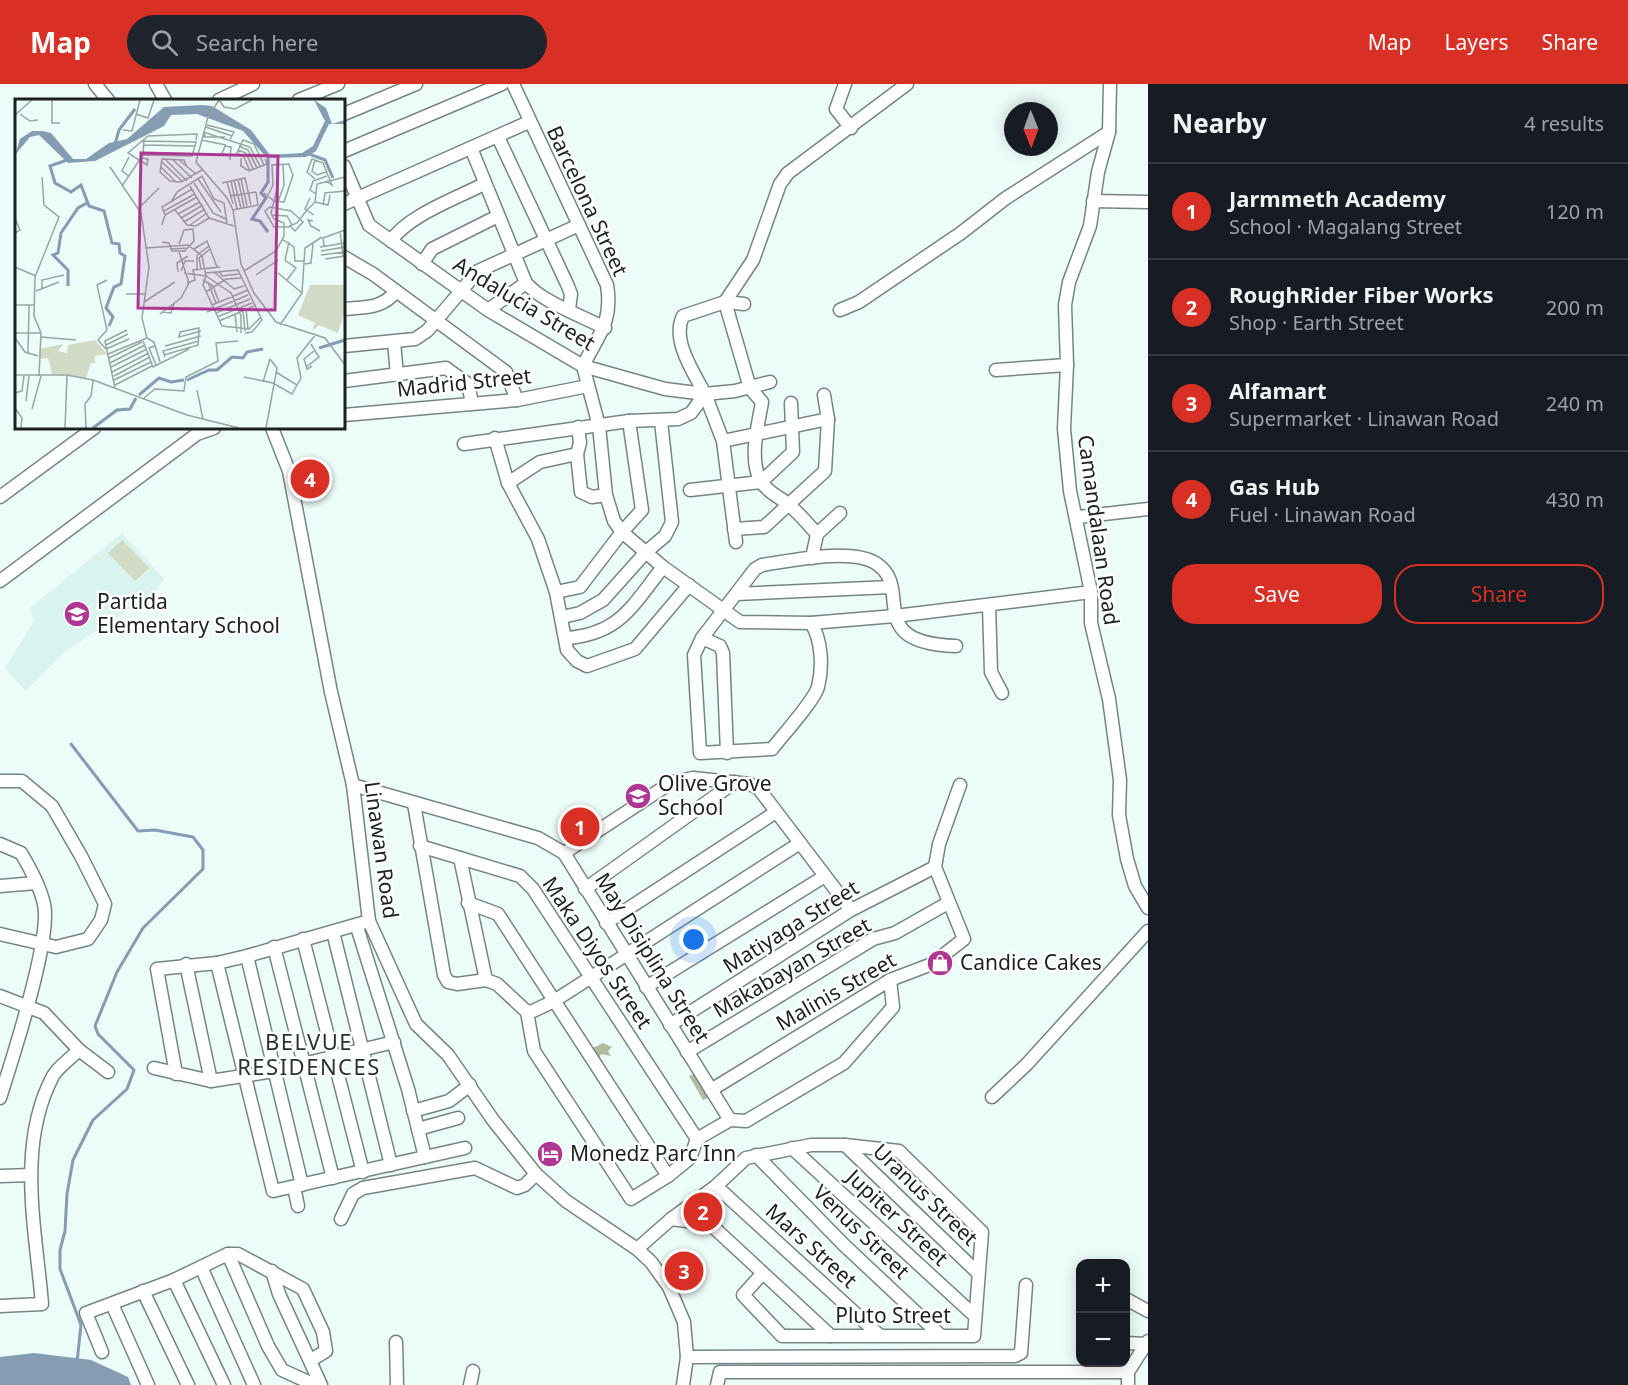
<!DOCTYPE html>
<meta charset="utf-8">
<style>
:root{--surface:#171b24;--page:#20242c;--text:#f1f3f6;--muted:#9ea1a6;--line:#363941;--accent:#d93025}
body{margin:0;font-family:"Noto Sans",sans-serif;background:var(--page);color:var(--text)}
.controls{position:absolute;right:18px;bottom:18px;display:grid;overflow:hidden;border-radius:12px;box-shadow:0 3px 15px #0003}
.controls button{width:54px;height:54px;display:grid;place-items:center;padding:0;border:0;border-bottom:2px solid var(--line);background:var(--surface);color:var(--text);font:30px sans-serif}
.compass{position:absolute;left:1004px;top:18px;width:54px;height:54px;border-radius:50%;background:var(--surface);box-shadow:0 3px 15px #0003;rotate:179deg}
.you{position:absolute;left:694px;top:856px;width:21px;height:21px;margin:-15px;border:4px solid #fff;border-radius:50%;background:#1a73e8;box-shadow:0 0 0 9px #1a73e833}
.badge{display:grid;place-items:center;width:39px;height:39px;border-radius:50%;background:var(--accent);color:#fff;font-size:20px;font-weight:700}
.pin{position:absolute;translate:-50% -50%;border:3px solid #fff;box-shadow:0 2px 6px #0006}
.list{margin:0;padding:0;list-style:none}
h2{display:flex;justify-content:space-between;align-items:center;height:78px;margin:0;padding:0 24px;font-size:26px}
h2 small{font-size:20px;font-weight:400;color:var(--muted)}
.list li{display:grid;grid-template-columns:39px 1fr auto;gap:18px;align-items:center;box-sizing:border-box;height:96px;padding:0 24px;border-top:2px solid var(--line)}
.list b{display:block;font-size:22px;white-space:nowrap}
.list p{margin:0;font-size:20px;white-space:nowrap;color:var(--muted)}
.list em{font-size:20px;font-style:normal;color:var(--muted)}
.actions{display:flex;gap:12px;padding:18px 24px}
.actions a{flex:1;padding:14px 0;border:2px solid var(--accent);border-radius:24px;text-align:center;font-size:21px;color:var(--accent)}
.actions .main{background:var(--accent);color:#fff}
.icon{flex:none;width:33px;height:33px;fill:none;stroke:currentColor;stroke-width:2;stroke-linecap:round;stroke-linejoin:round}
.map{position:relative;flex:none;width:1148px;height:1301px;overflow:hidden}
header{display:flex;align-items:center;gap:36px;box-sizing:border-box;height:84px;padding:0 30px;background:var(--accent);color:#fff}
header strong{font-size:28px}
nav{display:flex;gap:33px;margin-inline-start:auto;font-size:21px}
.search{width:420px;height:54px;background:var(--page);display:flex;align-items:center;gap:15px;box-sizing:border-box;padding:0 21px;border-radius:33px;color:var(--muted);font-size:22px}
main{display:flex}
aside{flex:1;background:var(--surface)}
.map>svg:first-child{display:block}
.built{fill:#d9f3ef}
.green{fill:#d1dac4}
.forest{fill:#b0bb9f}
.water{fill:#859cb2}
.lines{fill:none;stroke-linecap:round;stroke-linejoin:round}
.stream{stroke:#859cb2;stroke-width:3}
.minor-casing{stroke:#768583;stroke-width:15}
.minor{stroke:#fff;stroke-width:12}
.labels{text-anchor:middle;stroke-width:5;stroke-linejoin:round;paint-order:stroke}
.street-label{font-size:21px;fill:#1c2221;stroke:#fff}
.poi-label{font-size:21px;fill:#1c2221;stroke:#fff;text-anchor:start}
.neighbourhood-label{font-size:22px;letter-spacing:1.5px;fill:#273332;stroke:#fff}
.inset-river{fill:none;stroke:#859cb2;stroke-width:3}
.inset-road{fill:none;stroke:#99a5a3;stroke-width:1.5}
.view{fill:#ac3891;fill-opacity:0.15;stroke:#ac3891;stroke-width:3}
.inset-edge{fill:none;stroke:#1c2221;stroke-width:3}
</style>
<header>
<strong>Map</strong>
<div class="search"><svg class="icon" aria-label="search" viewBox="0 0 24 24"><circle cx="10" cy="10" r="6"/><path d="M15 15l6 6"/></svg>Search here</div>
<nav><a>Map</a><a>Layers</a><a>Share</a></nav>
</header>
<main>
<div class="map">
<svg width="1148" height="1301" viewBox="0 0 1148 1301">
<rect width="100%" height="100%" fill="#ecfcf9"/>
<path class="built" d="M122 449 164 495 155 508 67 566 26 607 5 584 34 537 30 524Z"/>
<path class="green" d="M122 456 149 484 135 497 108 469Z"/>
<g class="forest">
<path d="M603 959 612 963 608 967 611 972 601 970 596 980 592 974V962L593 964Z"/>
<path d="M696 989 710 1013 703 1016 689 992Z"/>
</g>
<path class="water" d="M34 1269 91 1276 128 1293 131 1301H0V1273Z"/>
<g class="lines">
<path class="stream" d="M71 660 138 747 155 746 193 753 203 766V785L143 844 117 888 95 942 98 950 134 986 127 1005 93 1036 73 1076 67 1110 65 1147 60 1166V1185L81 1241 77 1278"/>
<defs>
<g id="minor">
<path d="M95 0 108 16"/>
<path d="M156 0 165 16"/>
<path d="M513 0 607 201C613 239 598 251 583 282L599 342 606 411 614 437 622 448 663 483 740 538 811 539 895 532 1091 508"/>
<path d="M845 0 836 25 851 44"/>
<path d="M1110 0 1109 48 1098 88 1090 142 1069 198 1065 221 1067 281 1064 345 1070 407 1091 508V539L1109 615 1120 696 1119 731 1127 775 1135 802 1148 824"/>
<path d="M219 16 253 0"/>
<path d="M299 16 338 0"/>
<path d="M344 30 416 0"/>
<path d="M498 53 567 200 571 210 569 225"/>
<path d="M471 64 526 199C542 218 582 232 605 244"/>
<path d="M344 67 502 0"/>
<path d="M344 82 369 141 488 226 583 282 665 305 705 310 735 307 770 298"/>
<path d="M1093 117 1148 118"/>
<path d="M344 120 529 38"/>
<path d="M391 157C407 132 457 114 484 100"/>
<path d="M344 173 373 190 506 288 517 316"/>
<path d="M422 180 432 165 498 132"/>
<path d="M344 225C364 223 383 225 396 207"/>
<path d="M488 226 526 199"/>
<path d="M840 226 859 218 961 149 1006 114 1109 48"/>
<path d="M394 258 397 291"/>
<path d="M344 262 415 255 427 247 478 187 579 141"/>
<path d="M996 286 1067 281"/>
<path d="M344 297 446 284 468 300 472 319"/>
<path d="M705 310 723 357 736 458"/>
<path d="M344 331 517 316 588 302"/>
<path d="M272 344 289 387 331 608 353 701 369 837 416 940 448 971 493 1036 536 1090 566 1117 637 1165 651 1178 669 1203 684 1238 687 1273 683 1301"/>
<path d="M495 354 508 399 538 455 556 508 567 566 577 577 587 582 635 565 689 501"/>
<path d="M723 357 828 335"/>
<path d="M464 360 629 337 678 335 691 329 705 310C694 289 671 256 683 232L725 218 744 220"/>
<path d="M577 370 581 408 592 413 606 411"/>
<path d="M508 399 540 378 577 370 580 359 578 343"/>
<path d="M690 406 761 398 793 368 791 319"/>
<path d="M0 413 94 344"/>
<path d="M1078 433 1148 425"/>
<path d="M734 445 764 443 825 387 828 335 824 311"/>
<path d="M817 450 840 429"/>
<path d="M812 474 817 450C808 440 799 429 788 420 779 413 766 407 760 396 749 373 758 342 762 318L750 304 725 218 753 176 780 100 788 89 907 0"/>
<path d="M0 497 197 350 214 344"/>
<path d="M556 508 580 503 622 448 642 426 629 337"/>
<path d="M736 510 891 503"/>
<path d="M989 521 991 588 1002 609"/>
<path d="M562 533 580 529 603 516 646 468 665 452 672 438 661 337"/>
<path d="M811 539C822 556 823 583 818 603 814 617 782 652 772 665L700 669 694 571 702 554 755 485 762 481C790 477 852 463 877 480 914 505 862 559 956 562"/>
<path d="M566 554C620 550 632 522 663 483"/>
<path d="M702 554 720 562 723 569 727 669"/>
<path d="M0 697H22L52 722 81 772 105 820 101 836 88 855 56 863 0 850"/>
<path d="M353 701 538 754 564 769 730 1036"/>
<path d="M414 720 444 891 448 898 457 900 486 896 497 900 527 928 534 967 631 1115 668 1092 690 1074 697 1055 730 1036 746 1037 844 979 893 923 890 896"/>
<path d="M0 760 21 769C30 784 40 802 44 820 52 854 12 976 0 1014"/>
<path d="M420 762 520 792 533 805 697 1055"/>
<path d="M564 769 672 698 693 694 750 700 759 705 851 826"/>
<path d="M460 774 486 896"/>
<path d="M0 802 36 799"/>
<path d="M585 805 735 698"/>
<path d="M468 819 498 830 668 1092"/>
<path d="M606 839 776 728"/>
<path d="M357 843 408 1005 425 1073"/>
<path d="M333 848 391 1081"/>
<path d="M303 855 363 1088"/>
<path d="M274 863 333 1094"/>
<path d="M247 872 302 1101"/>
<path d="M217 879 273 1107 465 1064"/>
<path d="M186 880 211 997"/>
<path d="M646 903 825 792"/>
<path d="M0 912 44 929 79 966 108 988"/>
<path d="M527 928 533 927 554 917 800 759"/>
<path d="M670 941 851 826 935 783"/>
<path d="M687 968 873 855 895 849 948 819"/>
<path d="M154 984 211 997 274 987 394 958"/>
<path d="M176 990 157 885 217 879 247 872 369 837"/>
<path d="M711 1006 890 896 932 880 964 855 935 783 939 760 960 701"/>
<path d="M992 1013 1027 980 1148 847"/>
<path d="M413 1027 449 1017 470 1001"/>
<path d="M418 1045 458 1034"/>
<path d="M845 1061 978 1189"/>
<path d="M792 1064 975 1232"/>
<path d="M756 1071 844 1161 940 1251"/>
<path d="M0 1092 31 1091"/>
<path d="M716 1102 879 1251"/>
<path d="M294 1103 298 1122"/>
<path d="M341 1135 353 1110 363 1104 475 1084 517 1104 525 1101 536 1090"/>
<path d="M671 1135 710 1140 831 1252"/>
<path d="M637 1165 671 1135 716 1102 746 1074 811 1061H845L899 1067 982 1148 974 1252H782L743 1211 762 1190"/>
<path d="M228 1170 268 1262 282 1286 315 1301"/>
<path d="M201 1183 254 1301"/>
<path d="M272 1187 279 1210 321 1301"/>
<path d="M174 1196 224 1301"/>
<path d="M143 1207 188 1301"/>
<path d="M1126 1215 1148 1227"/>
<path d="M112 1220 148 1301"/>
<path d="M0 1222 42 1220C36 1147 16 1061 53 992 58 983 71 974 79 966"/>
<path d="M396 1258 397 1301"/>
<path d="M1126 1259 1146 1260"/>
<path d="M102 1268 86 1229 174 1196 228 1170H238L303 1205 323 1248 326 1267 311 1276"/>
<path d="M687 1273 1015 1272 1021 1269 1026 1201"/>
<path d="M470 1301 473 1287"/>
<path d="M717 1301 720 1288H1128"/>
<path d="M1128 1301V1288L1148 1257"/>
</g>
</defs>
<use href="#minor" class="minor-casing"/>
<use href="#minor" class="minor"/>
</g>
<defs>
<symbol id="school-disc" viewBox="-11 -11 22 22"><circle r="9.5" fill="#ac3891" stroke="#fff"/><path d="M0-5L7-2L0 1L-7-2ZM-4 1L0 2.5L4 1V4Q0 6-4 4Z" fill="#fff"/></symbol>
<symbol id="shop-disc" viewBox="-11 -11 22 22"><circle r="9.5" fill="#ac3891" stroke="#fff"/><path d="M-5-2.5h2.3a2.7 3.5 0 0 1 5.4 0H5L5.5 6h-11ZM-1.5-2.5h3a1.5 2.3 0 0 0-3 0Z" fill="#fff"/></symbol>
<symbol id="hotel-disc" viewBox="-11 -11 22 22"><circle r="9.5" fill="#ac3891" stroke="#fff"/><path d="M-6-4.5h1.5V1H6V5H4.5V3h-9V5H-6ZM-4 0a1.8 1.8 0 1 1 3.6 0ZM.5 0V-2.5h3Q6-2.5 6 0Z" fill="#fff"/></symbol>
</defs>
<g fill-rule="evenodd">
<use href="#school-disc" x="62" y="515" width="30" height="30"/>
<use href="#school-disc" x="623" y="697" width="30" height="30"/>
<use href="#shop-disc" x="925" y="864" width="30" height="30"/>
<use href="#hotel-disc" x="535" y="1055" width="30" height="30"/>
</g>
<g class="labels">
<g class="street-label">
<text transform="translate(587 117) rotate(65)" y="7">Barcelona Street</text>
<text transform="translate(524 220) rotate(31)" y="7">Andalucia Street</text>
<text transform="translate(464 299) rotate(-6)" y="7">Madrid Street</text>
<text transform="translate(1098 446) rotate(82)" y="7">Camandalaan Road</text>
<text transform="translate(381 766) rotate(82)" y="7">Linawan Road</text>
<text transform="translate(791 843) rotate(-32)" y="7">Matiyaga Street</text>
<text transform="translate(597 869) rotate(56)" y="7">Maka Diyos Street</text>
<text transform="translate(652 874) rotate(58)" y="7">May Disiplina Street</text>
<text transform="translate(792 884) rotate(-30)" y="7">Makabayan Street</text>
<text transform="translate(836 908) rotate(-30)" y="7">Malinis Street</text>
<text transform="translate(925 1111) rotate(44)" y="7">Uranus Street</text>
<text transform="translate(897 1134) rotate(43)" y="7">Jupiter Street</text>
<text transform="translate(861 1148) rotate(44)" y="7">Venus Street</text>
<text transform="translate(811 1162) rotate(42)" y="7">Mars Street</text>
<text x="893" y="1239">Pluto Street</text>
</g>
<g class="poi-label">
<text x="97" y="525">Partida<tspan x="97" dy="24">Elementary School</tspan></text>
<text x="658" y="707">Olive Grove<tspan x="658" dy="24">School</tspan></text>
<text x="960" y="886">Candice Cakes</text>
<text x="570" y="1077">Monedz Parc Inn</text>
</g>
<g class="neighbourhood-label">
<text x="309" y="966">BELVUE<tspan x="309" dy="25">RESIDENCES</tspan></text>
</g>
</g>
<g transform="translate(15 15)">
<rect width="330" height="330" fill="#ecfcf9"/>
<path d="M295 186H330V211L323 234 304 226 297 232 300 224 283 216ZM80 241 92 255 80 257V264H76L71 279 37 275 33 259 25 260 24 250 48 245 43 252 52 254 53 246Z" fill="#d1dac4"/>
<path d="M299 1 311 9 317 25 330 21V25H314L301 52 291 58 252 59 228 32 182 15 156 16 149 27 80 62 53 64 24 36 15 38 0 56 5 40 17 32H28L36 34 58 60H71L94 44 112 40 149 8 187 6 197 7 236 31 255 56 287 54 298 47 310 22Z" fill="#859cb2"/>
<path class="inset-river" d="M100 45 104 31 120 10M294 55 310 61 318 79M52 61 35 67 40 84 56 93 66 86 74 107 89 112 97 144 104 145 105 154 110 157 106 185 99 188 91 209 98 218 94 227M253 133 245 122 237 120 251 99 246 94 253 83V59M53 187V171L38 156 43 154 46 134 63 109 72 104M304 249 330 241M172 281 194 271H202L217 258 228 259 232 253 248 250M124 296 144 279 156 283 169 281M78 329 102 311 115 310 121 299"/>
<path class="inset-road" d="M37 1V24H45M204 1 193 18 181 63 212 99 218 111 226 165 239 194 261 223 310 239 330 266M204 1 209 8 220 10 237 1M5 15 15 22 23 21M121 15 133 19 139 1M0 16 17 1M192 26 219 33 215 40M191 28 217 37M108 31 117 32 125 1M188 33 235 48 245 67M190 35 189 38H210M186 41 211 46M127 42 182 43M129 46 180 47M224 47 233 51 242 69M223 51 231 54 238 70M128 56 177 57 181 43M206 57 210 47 216 48 215 61M114 58 107 72 114 77M126 59 133 60 132 66 113 54 133 37 182 35 181 41M226 59V67L234 72 252 65 250 60M151 61 172 82M158 61 177 79M164 61 181 75M300 61 297 72 302 76 311 73M147 63 168 83M146 68 161 83M172 68 169 61 147 60 145 73 155 82 166 83 187 71M235 72 229 58 222 54 228 41 239 45 249 66M183 80 206 113M223 80 229 108M226 80 232 107M300 80 292 73 297 60 308 64 317 86 311 82M219 81 226 109M216 82 222 110M212 83 218 105M179 84 198 114 211 120M207 84 230 79 236 106M107 87 128 56 129 40M175 87 194 119 219 127M249 94 259 102 269 103 278 76 274 66M301 95 295 91 298 82 312 77M253 96 258 86 257 66 275 65M215 97 241 93M295 99 290 110 299 116M156 103 162 93 187 77 199 100 209 104 212 125M263 103 269 86 268 66M300 103 302 85 330 78M308 106 310 94 330 92M124 109 144 89M160 111 172 126 181 127 194 119M218 111 243 106 241 93M149 112 180 95M163 115 185 103M150 116 182 98M257 116 272 117 277 126M0 119 5 131 0 134M166 119 188 106M298 122 293 121 296 127 305 132M169 123 190 110M147 126 150 116 147 108 177 90M175 126 192 114M275 127 280 132 288 123 285 120 277 113 276 112 255 108 250 112 259 128H273L277 126 282 124 285 120 292 111 300 103 313 106 315 96M325 132 328 157M267 140 279 148 280 162H290M147 143 154 144 157 152H170L179 142 178 130 169 131 164 145M309 147 308 139 330 131M305 148 330 144M131 149 173 146 187 157 191 177 188 186 207 227 234 230 246 218M155 150 173 149M179 150 192 142 202 168M306 152 330 148M306 156 329 153M310 160 330 157M290 165 296 164 298 145M0 168 21 177M182 170V156L194 147M186 170 184 159 195 150M166 172 170 162H179M204 172 207 177 224 175M229 172 261 152 269 137V124L259 120 256 114 263 86V66M163 173 162 164 173 157M199 173 219 190 229 187M169 174 191 177 216 194 226 217V234M191 174 223 171 247 221 237 233 230 234M263 174 287 194M241 176 263 161M188 181 198 187 204 203M272 181 281 169 270 161 274 143M193 183 201 204M172 184 180 181 178 171 205 168M27 190V181L49 176M21 192 44 183M191 193 211 180 226 179M111 195H130M129 203 160 183M0 206H20M197 206 233 191M231 210 233 230M228 212 230 232M147 213 156 214 159 204M192 213 233 196M201 214 235 200M145 215 166 199 174 184 164 153M220 215 222 233M202 218 237 204M204 222 239 207M265 226 287 194 290 149 307 138M165 233 164 238 186 232M0 234H26M26 238 61 241M0 239 10 253 23 257M132 239 139 243 145 263M128 242 138 268 174 250M91 246 113 235M140 247 134 249 141 266M150 247 186 237M91 250 83 241 92 231 82 186 92 181M91 250 114 240M13 255 14 206M93 255 132 239 127 219 134 168 126 114 95 68M149 256 183 246 184 229 165 233M150 258 148 252 184 242M94 259 127 243M95 264 130 246M297 267 292 270 289 260 299 252M96 268 132 250M291 268 304 258 296 245M97 273 134 254M0 276H52L78 281 172 316 224 329M24 277 26 234 19 217 20 178 44 118 29 106 27 78M99 277 135 258M229 278 258 284 277 295 282 286 261 273M99 281 136 263M248 283 255 260M100 286 137 267M282 286 286 279 282 259 301 235M100 289 90 242 112 231M182 291 188 320M0 294 7 292 9 277M129 299 140 290 169 292 171 278 203 262 201 244 223 242M11 302 14 277M0 309 7 319 6 329M17 310 26 277M50 329 52 277M71 329 70 305 76 297 78 282M251 329 262 269 255 260"/>
<path class="view" d="M126 54 263 57 260 211 123 209Z"/>
<rect width="330" height="330" class="inset-edge"/>
</g>
</svg>
<div class="controls">
<button>+</button>
<button>−</button>
</div>
<svg class="compass" viewBox="-18 -18 36 36"><path d="M0-13l5 13h-10z" fill="#e53935"/><path d="M0 13l5-13h-10z" fill="#9ea1a6"/></svg>
<div class="you"></div>
<div class="pin badge" style="left:580px;top:743px">1</div>
<div class="pin badge" style="left:703px;top:1128px">2</div>
<div class="pin badge" style="left:684px;top:1187px">3</div>
<div class="pin badge" style="left:310px;top:395px">4</div>
</div>
<aside>
<h2>Nearby<small>4 results</small></h2>
<ul class="list">
<li><span class="badge">1</span><div><b>Jarmmeth Academy</b><p>School · Magalang Street</p></div><em>120 m</em></li>
<li><span class="badge">2</span><div><b>RoughRider Fiber Works</b><p>Shop · Earth Street</p></div><em>200 m</em></li>
<li><span class="badge">3</span><div><b>Alfamart</b><p>Supermarket · Linawan Road</p></div><em>240 m</em></li>
<li><span class="badge">4</span><div><b>Gas Hub</b><p>Fuel · Linawan Road</p></div><em>430 m</em></li>
</ul>
<div class="actions"><a class="main">Save</a><a>Share</a></div>
</aside>
</main>
